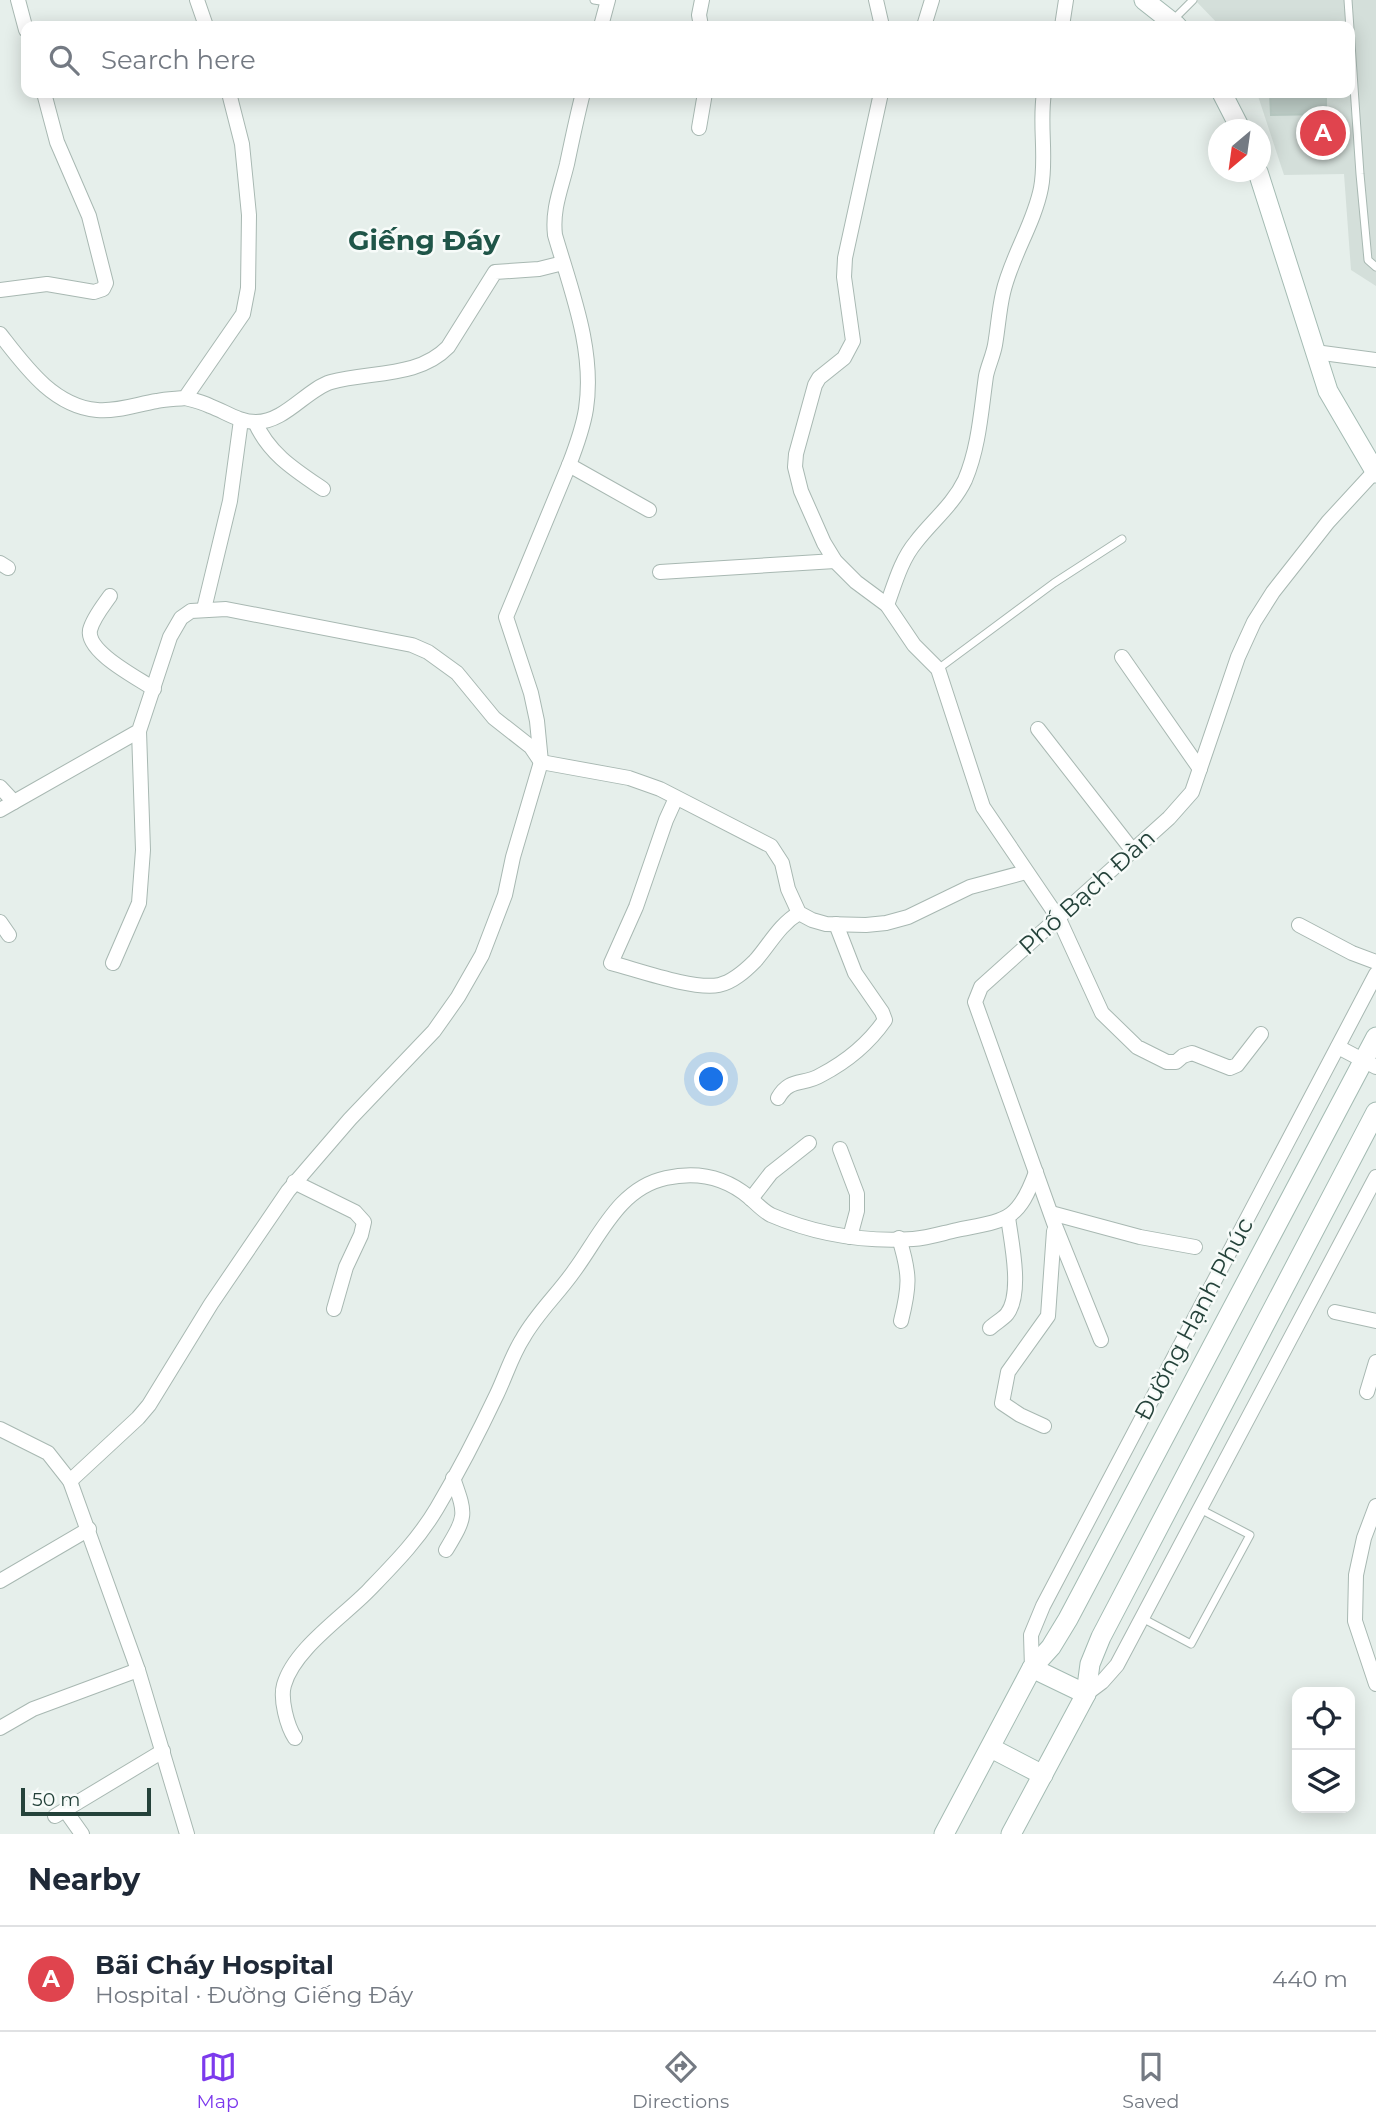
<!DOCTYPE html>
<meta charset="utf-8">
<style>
:root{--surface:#fff;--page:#f2f2f3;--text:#1f2937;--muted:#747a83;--line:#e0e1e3;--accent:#7c3aed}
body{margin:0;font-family:Montserrat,sans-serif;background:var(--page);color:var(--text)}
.controls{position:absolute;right:21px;bottom:21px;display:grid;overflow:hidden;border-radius:14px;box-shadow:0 4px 18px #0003}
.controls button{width:63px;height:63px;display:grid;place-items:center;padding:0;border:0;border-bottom:2px solid var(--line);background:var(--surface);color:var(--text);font:35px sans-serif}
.compass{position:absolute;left:1208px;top:119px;width:63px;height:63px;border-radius:50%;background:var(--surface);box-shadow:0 4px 18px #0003;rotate:209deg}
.scale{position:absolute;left:21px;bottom:18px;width:130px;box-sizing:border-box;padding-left:7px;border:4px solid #24423a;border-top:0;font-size:19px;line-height:24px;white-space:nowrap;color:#24423a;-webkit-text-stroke:5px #f7fbf9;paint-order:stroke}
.you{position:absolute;left:712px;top:1080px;width:24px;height:24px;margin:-18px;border:5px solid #fff;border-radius:50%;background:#1a73e8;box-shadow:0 0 0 10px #1a73e833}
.badge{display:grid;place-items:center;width:46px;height:46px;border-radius:50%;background:var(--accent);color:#fff;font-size:23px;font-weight:700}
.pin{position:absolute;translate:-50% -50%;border:4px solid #fff;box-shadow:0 2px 7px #0006}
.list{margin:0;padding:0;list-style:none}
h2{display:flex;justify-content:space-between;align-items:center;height:91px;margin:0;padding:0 28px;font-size:30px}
h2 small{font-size:23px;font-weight:400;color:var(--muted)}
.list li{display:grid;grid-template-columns:46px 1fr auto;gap:21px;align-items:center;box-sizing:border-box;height:105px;padding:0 28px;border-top:2px solid var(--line)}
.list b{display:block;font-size:26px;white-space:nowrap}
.list p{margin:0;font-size:23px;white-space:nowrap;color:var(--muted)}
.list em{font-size:23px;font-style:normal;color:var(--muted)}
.icon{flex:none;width:38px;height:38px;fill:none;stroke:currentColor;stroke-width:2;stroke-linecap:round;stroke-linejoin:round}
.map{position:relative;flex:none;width:1376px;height:1834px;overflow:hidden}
.search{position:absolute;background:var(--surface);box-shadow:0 4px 18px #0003;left:21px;right:21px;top:21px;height:77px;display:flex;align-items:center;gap:18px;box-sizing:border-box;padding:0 24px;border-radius:14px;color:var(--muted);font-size:26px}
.sheet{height:196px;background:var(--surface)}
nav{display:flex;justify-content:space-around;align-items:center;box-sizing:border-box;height:98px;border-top:2px solid var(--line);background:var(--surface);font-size:19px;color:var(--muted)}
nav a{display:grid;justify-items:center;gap:4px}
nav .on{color:var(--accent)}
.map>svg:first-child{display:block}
.built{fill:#d4dfda}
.building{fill:#bbcac4;stroke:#b8c9c2;stroke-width:2}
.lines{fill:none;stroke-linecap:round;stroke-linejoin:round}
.lane-casing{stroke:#a8b8b2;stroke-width:9}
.street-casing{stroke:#a8b8b2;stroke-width:16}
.secondary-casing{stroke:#a4bbb3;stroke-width:21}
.lane{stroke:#fff;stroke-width:7}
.street{stroke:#fff;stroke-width:14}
.secondary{stroke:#fff;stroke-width:19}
.labels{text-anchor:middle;stroke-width:5;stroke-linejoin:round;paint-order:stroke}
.street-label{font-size:24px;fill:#24423a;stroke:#f7fbf9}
.quarter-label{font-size:28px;font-weight:bold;fill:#1f5548;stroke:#f7fbf9}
</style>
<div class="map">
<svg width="1376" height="1834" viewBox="0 0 1376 1834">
<rect width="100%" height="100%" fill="#e6efeb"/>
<path class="built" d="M1195 0H1376V286L1351 270 1344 174 1284 175 1257 93H1350V26H1220Z"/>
<path class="building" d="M1270 93H1326V114L1271 115Z"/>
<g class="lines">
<defs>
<g id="lane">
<path d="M594 0 607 2"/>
<path d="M1348 0 1360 174 1368 260 1376 267"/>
<path d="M1174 19 1193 0"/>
<path d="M938 669 1054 583 1122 539"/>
<path d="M1142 1618 1191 1644 1250 1535 1200 1509"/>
</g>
<g id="street">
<path d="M18 0 26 30"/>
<path d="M197 0 206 26"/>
<path d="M876 0 882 26"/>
<path d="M601 26 608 0"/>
<path d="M701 26 699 15 702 0"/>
<path d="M924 26 932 0"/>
<path d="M1062 26 1066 0"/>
<path d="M881 93 845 258 844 277 853 341 844 358 819 378 815 385 796 454 795 467 801 491 824 543 835 561 856 582 887 605 914 645 938 669 983 807 1059 919 1102 1013 1137 1047 1167 1062H1176L1183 1056 1192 1053 1230 1068 1237 1065 1261 1034"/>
<path d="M699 128 705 93"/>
<path d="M0 290 47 284 94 292 103 289 106 283 89 216 57 142 44 93"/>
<path d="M0 334C25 366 53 406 97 410 117 412 138 404 157 401 166 399 176 399 185 398L243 314 248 288 249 215 242 144 229 93"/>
<path d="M1315 352 1376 360"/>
<path d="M185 398C193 400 202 402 210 406 226 412 239 422 256 422 285 422 307 389 331 382 370 371 418 378 448 347L495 272 539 269 563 263"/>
<path d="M255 422C269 454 295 470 323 489"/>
<path d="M569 465 649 510"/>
<path d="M0 563 8 568"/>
<path d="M660 572 835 561"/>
<path d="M110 596C103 606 93 618 90 630 86 652 138 678 154 689"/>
<path d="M887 605C895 583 901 560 916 542 932 521 953 505 965 480 979 447 981 411 986 376 988 366 993 356 995 345 998 328 999 310 1003 293 1011 257 1034 224 1041 188 1047 157 1039 124 1044 93"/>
<path d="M204 609 230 501 241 420"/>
<path d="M1122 657 1200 769"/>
<path d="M1038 729 1133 851"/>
<path d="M0 787 14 802 139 731 170 637 181 618 191 611 226 609 412 645 428 652 457 673 494 718 531 747 541 762 629 778 660 789 771 846 782 863 788 889 799 913 812 920 826 924 866 925 886 923 908 917 970 887 1026 872"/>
<path d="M676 798 666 820 636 907 611 963C638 970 693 990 719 985 733 982 745 971 755 961 770 944 779 925 799 913"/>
<path d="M0 810 14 802"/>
<path d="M0 922 9 935"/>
<path d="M1299 925 1352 953 1376 962"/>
<path d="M113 963 139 903 143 850 139 731"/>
<path d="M1338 1047 1376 1067"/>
<path d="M778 1098C790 1077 803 1086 821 1075 846 1062 869 1043 885 1020L882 1012 855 973 836 924"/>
<path d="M840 1149 857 1194V1211L850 1237"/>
<path d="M294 1182 355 1212 364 1222 361 1235 346 1267 334 1309"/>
<path d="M751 1199 771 1173 809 1143"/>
<path d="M1051 1213 1140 1237 1195 1247"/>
<path d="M899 1238C910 1274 910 1285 901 1321"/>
<path d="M1335 1312 1376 1321"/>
<path d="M990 1328C995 1323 1003 1319 1007 1314 1023 1293 1011 1241 1008 1217"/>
<path d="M1101 1340 1054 1223 975 1002 981 987 1169 818 1192 792 1238 657 1254 622 1273 592 1328 522 1375 471"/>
<path d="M1367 1392 1376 1362"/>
<path d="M1044 1426 1020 1415 1002 1403 1008 1372 1048 1316 1054 1231"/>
<path d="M0 1429 48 1453 70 1481 138 1670 187 1834"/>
<path d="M70 1481 138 1418 149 1405 211 1304 288 1191 350 1119 434 1031 458 997 482 955 505 895 513 857 541 762 537 721 531 693 506 617 569 465C576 447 583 428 586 409 595 350 571 290 555 235 552 209 561 189 567 164 572 140 577 116 583 93"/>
<path d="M1376 1506 1364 1538 1356 1575 1355 1621 1376 1684"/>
<path d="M446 1550C467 1515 466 1515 453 1478"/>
<path d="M0 1581 89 1529"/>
<path d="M1032 1668 1031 1635 1043 1606 1376 974"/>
<path d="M1086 1694 1102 1682 1117 1665 1376 1177"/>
<path d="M0 1728 33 1709 138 1670"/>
<path d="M295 1738C287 1726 280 1699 284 1685 294 1649 344 1616 369 1590 395 1563 418 1540 437 1508 459 1471 479 1432 497 1394 506 1375 512 1355 523 1338 537 1313 558 1294 574 1271 600 1236 619 1188 666 1178 697 1171 725 1177 749 1197 756 1203 763 1211 771 1215 815 1234 865 1242 913 1239 928 1238 943 1233 957 1230 1006 1220 1018 1222 1036 1172"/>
<path d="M65 1810 82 1834"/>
<path d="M55 1816 163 1751"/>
</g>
<g id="secondary">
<path d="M1144 0 1177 26"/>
<path d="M1222 93 1241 130"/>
<path d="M1258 172 1328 391 1376 473"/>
<path d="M1032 1668 1086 1694"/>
<path d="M991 1748 1043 1775"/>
<path d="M944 1834 1032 1668 1051 1647 1068 1619 1376 1037"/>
<path d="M1011 1834 1086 1694 1090 1664 1101 1637 1376 1112"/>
</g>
</defs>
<use href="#lane" class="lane-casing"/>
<use href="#street" class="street-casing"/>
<use href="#secondary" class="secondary-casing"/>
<use href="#lane" class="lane"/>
<use href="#street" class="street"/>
<use href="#secondary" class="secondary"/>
</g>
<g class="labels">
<g class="street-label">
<text transform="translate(1087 892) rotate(-42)" y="8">Phố Bạch Đàn</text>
<text transform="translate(1194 1319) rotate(-62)" y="8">Đường Hạnh Phúc</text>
</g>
<g class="quarter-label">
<text x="424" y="250">Giếng Đáy</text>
</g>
</g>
</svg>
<div class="controls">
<button><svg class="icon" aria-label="locate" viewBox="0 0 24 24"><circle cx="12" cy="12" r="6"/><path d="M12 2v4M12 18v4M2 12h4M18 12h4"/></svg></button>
<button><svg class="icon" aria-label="layers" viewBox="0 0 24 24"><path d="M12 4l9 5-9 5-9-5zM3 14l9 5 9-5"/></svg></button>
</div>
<svg class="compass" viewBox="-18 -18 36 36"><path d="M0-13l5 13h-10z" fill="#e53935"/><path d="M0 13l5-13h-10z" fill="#747a83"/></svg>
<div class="scale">50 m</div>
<div class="you"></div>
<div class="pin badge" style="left:1323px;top:133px;background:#e0444e">A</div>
<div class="search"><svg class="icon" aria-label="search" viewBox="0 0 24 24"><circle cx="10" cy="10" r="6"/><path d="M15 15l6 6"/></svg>Search here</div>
</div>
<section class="sheet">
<h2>Nearby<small></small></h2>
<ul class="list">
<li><span class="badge" style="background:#e0444e">A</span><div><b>Bãi Cháy Hospital</b><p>Hospital · Đường Giếng Đáy</p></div><em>440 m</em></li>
</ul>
</section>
<nav>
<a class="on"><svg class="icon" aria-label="map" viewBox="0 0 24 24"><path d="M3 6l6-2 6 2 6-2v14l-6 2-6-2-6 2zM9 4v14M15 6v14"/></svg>Map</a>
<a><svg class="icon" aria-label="directions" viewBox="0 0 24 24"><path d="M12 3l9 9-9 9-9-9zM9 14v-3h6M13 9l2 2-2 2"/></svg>Directions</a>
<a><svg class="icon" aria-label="saved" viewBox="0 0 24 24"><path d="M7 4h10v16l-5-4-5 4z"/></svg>Saved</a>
</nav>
